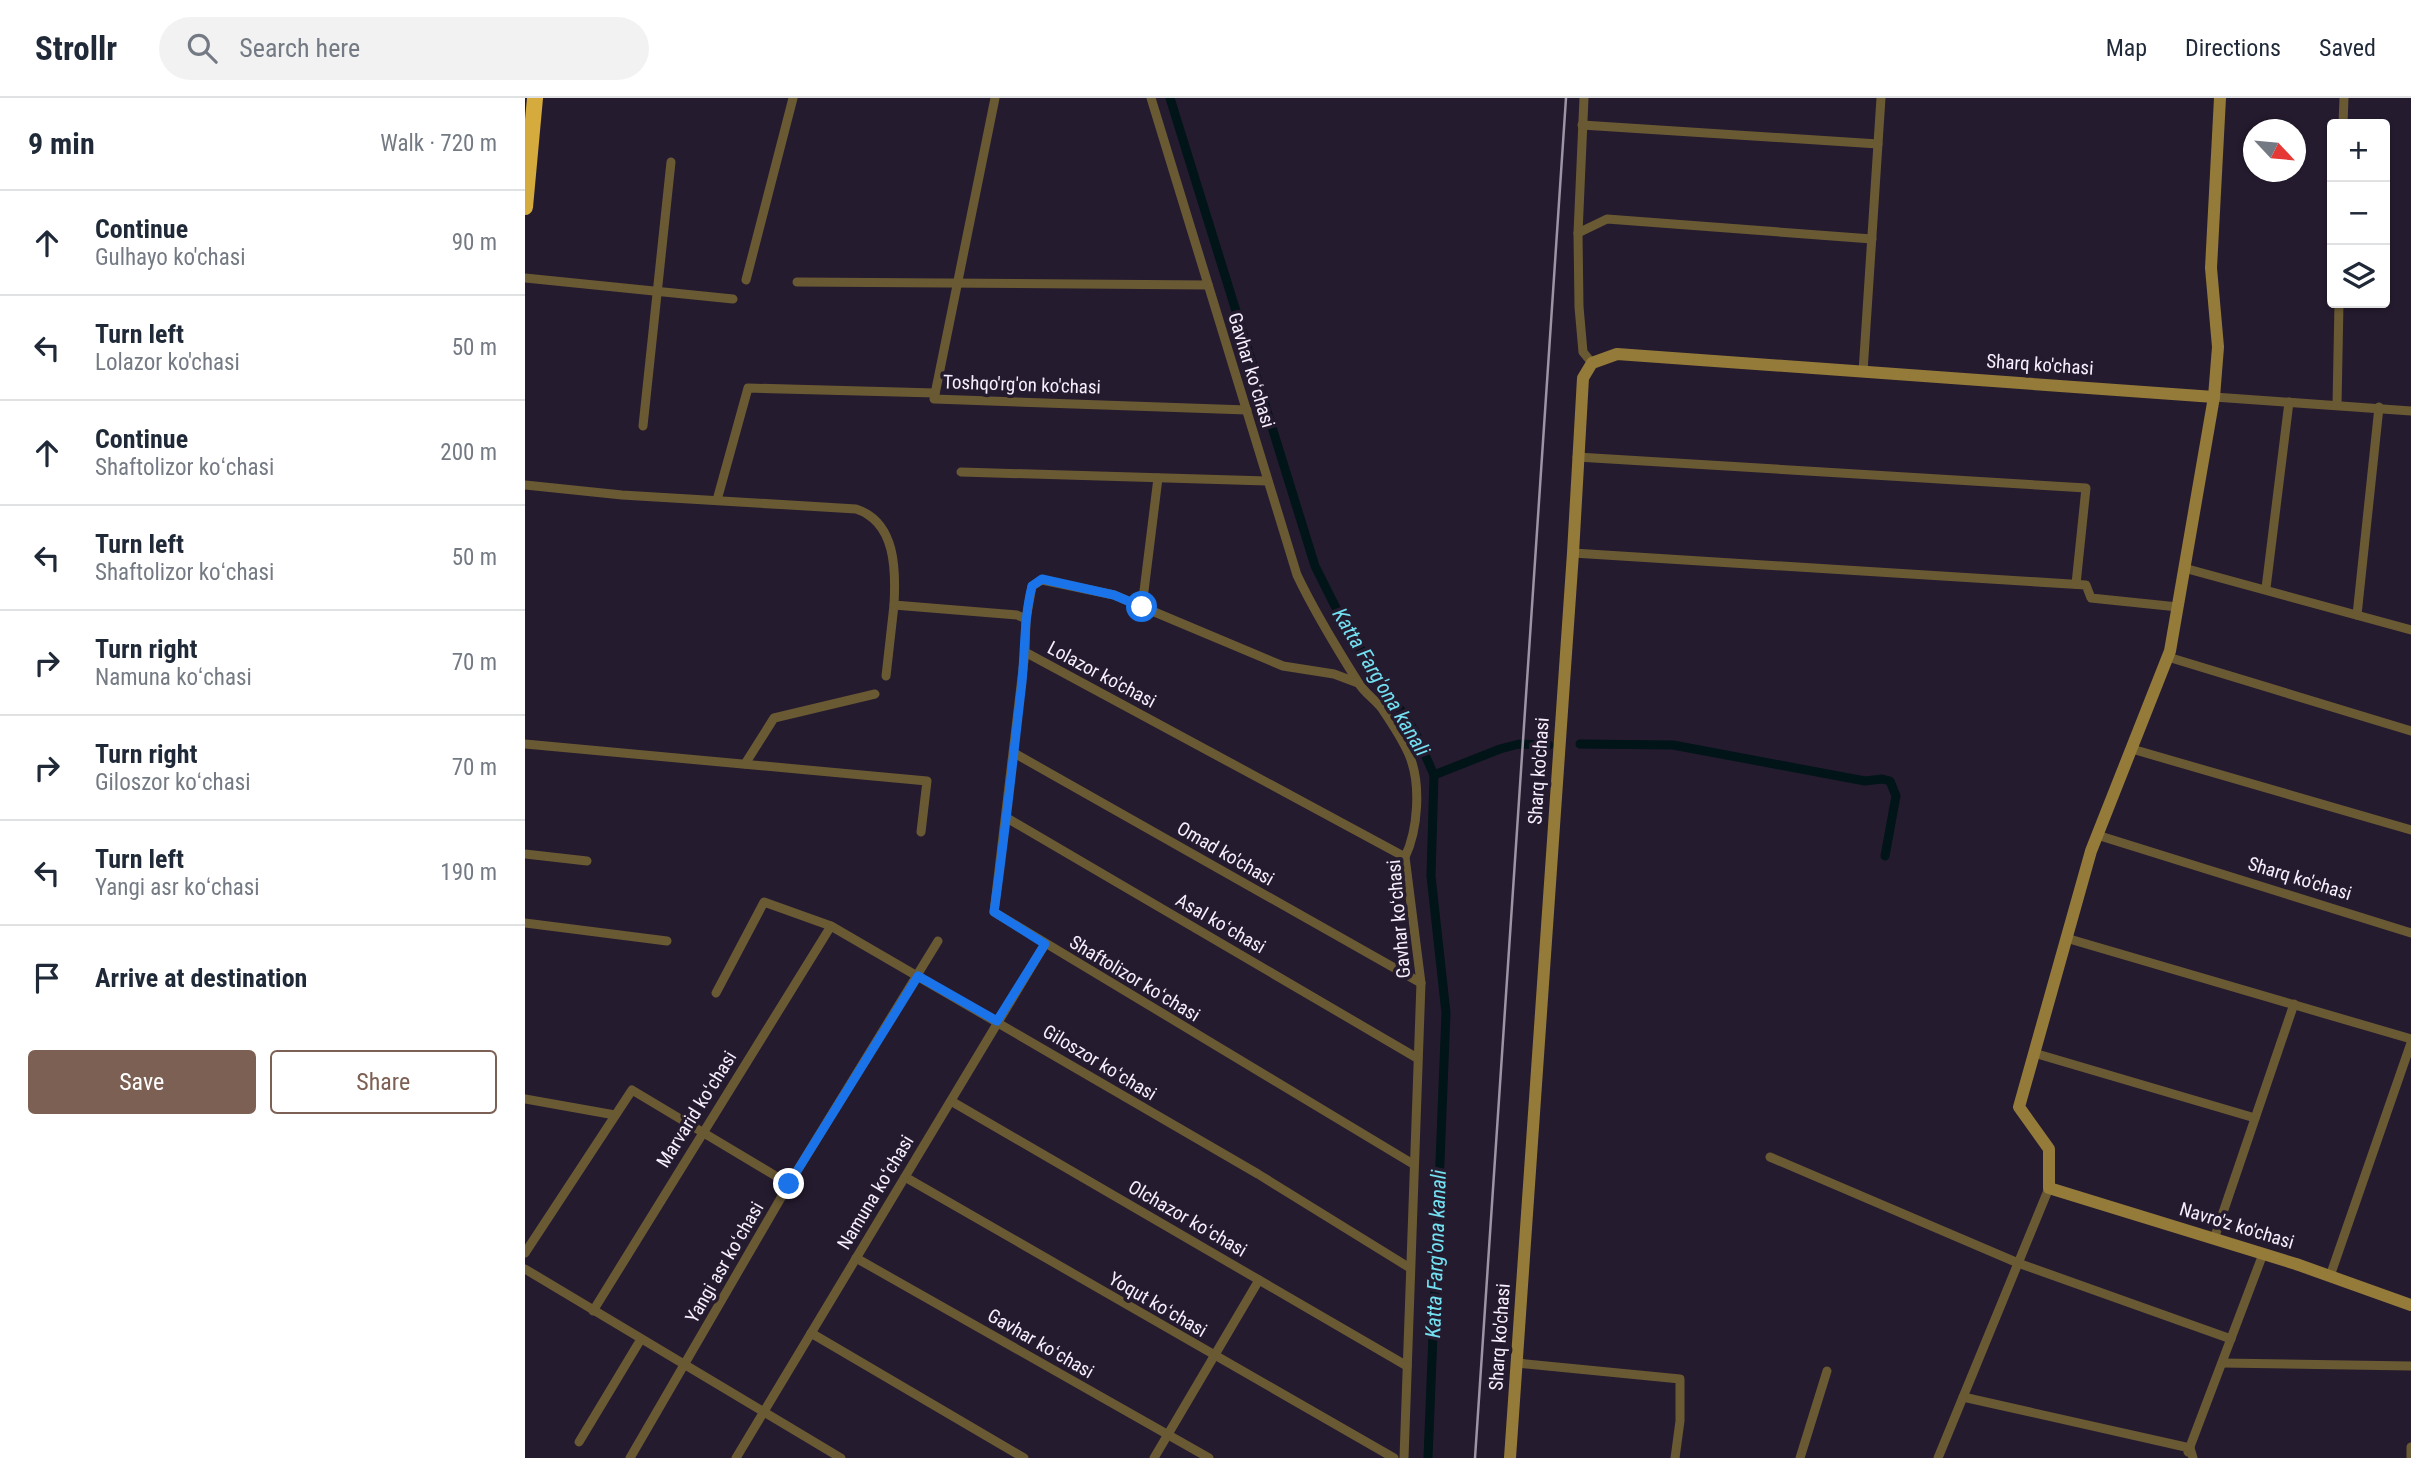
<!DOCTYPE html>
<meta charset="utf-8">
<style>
:root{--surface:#fff;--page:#f2f2f3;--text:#1f2937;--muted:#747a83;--line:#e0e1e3;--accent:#7d6054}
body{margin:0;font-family:"Roboto Condensed",sans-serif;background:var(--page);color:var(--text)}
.controls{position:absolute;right:21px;top:21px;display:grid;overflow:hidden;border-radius:7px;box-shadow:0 2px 5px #0004}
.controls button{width:63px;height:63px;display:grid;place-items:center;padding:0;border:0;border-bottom:2px solid var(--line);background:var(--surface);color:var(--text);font:35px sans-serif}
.compass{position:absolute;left:1718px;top:21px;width:63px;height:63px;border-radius:50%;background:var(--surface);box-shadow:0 2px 5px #0004;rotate:116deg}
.stop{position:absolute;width:21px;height:21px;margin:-16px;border:5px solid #1a73e8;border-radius:50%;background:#fff}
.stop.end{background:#1a73e8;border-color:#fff;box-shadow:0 2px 7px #0008}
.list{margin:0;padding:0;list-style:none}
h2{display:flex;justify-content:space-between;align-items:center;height:91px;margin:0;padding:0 28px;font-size:30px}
h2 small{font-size:23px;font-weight:400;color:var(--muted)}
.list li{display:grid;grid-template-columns:46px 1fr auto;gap:21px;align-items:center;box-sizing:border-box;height:105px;padding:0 28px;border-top:2px solid var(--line)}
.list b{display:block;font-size:26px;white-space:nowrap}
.list p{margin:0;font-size:23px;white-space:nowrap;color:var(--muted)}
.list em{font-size:23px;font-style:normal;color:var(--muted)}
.actions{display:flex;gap:14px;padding:21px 28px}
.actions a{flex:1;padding:16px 0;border:2px solid var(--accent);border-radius:7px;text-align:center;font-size:24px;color:var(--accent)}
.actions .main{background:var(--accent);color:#fff}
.icon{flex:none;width:38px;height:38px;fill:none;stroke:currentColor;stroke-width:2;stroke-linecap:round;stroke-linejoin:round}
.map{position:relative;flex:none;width:1886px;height:1360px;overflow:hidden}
header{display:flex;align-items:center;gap:42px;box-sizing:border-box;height:98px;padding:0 35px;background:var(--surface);border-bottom:2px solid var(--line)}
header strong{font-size:33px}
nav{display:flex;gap:38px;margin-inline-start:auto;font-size:24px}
.search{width:490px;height:63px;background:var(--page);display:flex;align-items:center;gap:18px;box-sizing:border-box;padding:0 24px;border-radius:38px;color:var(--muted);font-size:26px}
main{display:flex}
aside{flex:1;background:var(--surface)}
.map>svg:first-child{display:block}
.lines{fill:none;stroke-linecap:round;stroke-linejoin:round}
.canal{stroke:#011418;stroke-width:9}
.street{stroke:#6a5a33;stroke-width:9}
.secondary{stroke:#957b39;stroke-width:12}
.highway{stroke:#d4ab3c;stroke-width:16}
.rail{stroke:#9d95a5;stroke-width:2.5}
.route{stroke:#1a73e8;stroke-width:9}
.labels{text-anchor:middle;stroke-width:7;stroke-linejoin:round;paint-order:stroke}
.street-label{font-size:19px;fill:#f6effd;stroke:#251b2f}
.water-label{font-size:21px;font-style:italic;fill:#73e1f2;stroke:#251b2f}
</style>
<header>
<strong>Strollr</strong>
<div class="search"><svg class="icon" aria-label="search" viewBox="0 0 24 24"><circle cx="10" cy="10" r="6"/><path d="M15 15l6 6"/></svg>Search here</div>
<nav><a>Map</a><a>Directions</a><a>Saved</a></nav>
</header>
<main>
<aside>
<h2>9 min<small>Walk · 720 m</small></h2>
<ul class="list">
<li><svg class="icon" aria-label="ahead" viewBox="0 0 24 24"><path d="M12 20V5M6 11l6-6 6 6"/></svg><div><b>Continue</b><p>Gulhayo ko'chasi</p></div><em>90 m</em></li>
<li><svg class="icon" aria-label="left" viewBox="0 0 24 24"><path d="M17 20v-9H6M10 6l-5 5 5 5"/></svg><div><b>Turn left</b><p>Lolazor ko'chasi</p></div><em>50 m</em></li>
<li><svg class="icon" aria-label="ahead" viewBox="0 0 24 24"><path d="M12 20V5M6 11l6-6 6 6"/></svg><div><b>Continue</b><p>Shaftolizor koʻchasi</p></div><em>200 m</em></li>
<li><svg class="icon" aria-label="left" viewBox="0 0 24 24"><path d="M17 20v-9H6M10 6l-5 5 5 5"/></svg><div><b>Turn left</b><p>Shaftolizor koʻchasi</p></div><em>50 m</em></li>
<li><svg class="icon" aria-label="right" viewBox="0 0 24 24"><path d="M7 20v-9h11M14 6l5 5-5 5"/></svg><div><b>Turn right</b><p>Namuna koʻchasi</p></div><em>70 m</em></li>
<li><svg class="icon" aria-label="right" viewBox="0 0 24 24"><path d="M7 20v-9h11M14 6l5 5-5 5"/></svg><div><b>Turn right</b><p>Giloszor koʻchasi</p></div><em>70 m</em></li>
<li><svg class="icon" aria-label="left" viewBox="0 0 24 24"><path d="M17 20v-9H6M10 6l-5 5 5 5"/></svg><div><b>Turn left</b><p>Yangi asr koʻchasi</p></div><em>190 m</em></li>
<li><svg class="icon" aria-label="arrive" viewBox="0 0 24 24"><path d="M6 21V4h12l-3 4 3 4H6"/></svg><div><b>Arrive at destination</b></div></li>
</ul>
<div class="actions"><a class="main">Save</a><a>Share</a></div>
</aside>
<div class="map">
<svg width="1886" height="1360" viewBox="0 0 1886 1360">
<rect width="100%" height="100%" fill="#251b2f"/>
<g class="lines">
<g class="canal">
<path d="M645 0 790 468 819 526 890 634 909 677 906 778 921 915 903 1360"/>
<path d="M1055 646 1148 647 1340 683 1357 681 1365 683 1371 698 1360 758"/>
<path d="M909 677 975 651 994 646 1024 647"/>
</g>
<g class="street">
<path d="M470 0 409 301 722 312"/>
<path d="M626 0 772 477C790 515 811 549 833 584 839 595 851 602 858 612 867 626 879 643 885 659 896 687 893 732 880 759L896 885 879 1360"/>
<path d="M1059 0 1053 135 1054 209 1058 254 1067 265"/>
<path d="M1818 26 1819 0"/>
<path d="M1057 27 1353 46"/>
<path d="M1053 135 1082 121 1347 141"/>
<path d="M0 180 208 201"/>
<path d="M221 182 268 0"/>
<path d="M272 184 683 187"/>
<path d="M1338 274 1356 0"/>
<path d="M1689 299 1886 313"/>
<path d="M1812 307 1814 205"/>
<path d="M118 328 146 64"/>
<path d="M1052 359 1561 390 1551 486"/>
<path d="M436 374 742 383"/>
<path d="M0 387 97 397 331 411C371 424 371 472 369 507L492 517 501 521 500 554 880 759"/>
<path d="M192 402 223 290 410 295"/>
<path d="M1048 455 1561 487 1566 500 1653 509"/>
<path d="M1659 470 1886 532"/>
<path d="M1741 490 1764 304"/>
<path d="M617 509 633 380"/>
<path d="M1832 517 1854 309"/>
<path d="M501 521 507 488 517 482 589 497 758 568 809 576 833 585"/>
<path d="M500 554 469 814 888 1066"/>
<path d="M1643 559 1886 633"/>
<path d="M361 578 369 507"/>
<path d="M0 646 402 683 396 734"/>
<path d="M1607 651 1886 732"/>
<path d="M489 655 896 885"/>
<path d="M220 666 249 620 350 596"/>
<path d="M482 720 892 960"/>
<path d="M1572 737 1886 835"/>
<path d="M0 756 62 763"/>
<path d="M0 825 142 843"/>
<path d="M1541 840 1886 941"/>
<path d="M191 895 239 804 306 828 733 1076 885 1170"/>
<path d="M1509 955 1730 1020"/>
<path d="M0 1001 90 1017"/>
<path d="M426 1003 882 1268"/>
<path d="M1245 1059 1493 1165 1706 1241"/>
<path d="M380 1079 869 1360"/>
<path d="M1689 1141 1769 906"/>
<path d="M0 1155 107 992 264 1086"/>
<path d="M331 1160 684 1360"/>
<path d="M0 1171 316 1360"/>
<path d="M1805 1178 1886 945"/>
<path d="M68 1213 306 828"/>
<path d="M286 1235 499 1360"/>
<path d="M992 1265 1155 1281V1323L1150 1360"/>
<path d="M1697 1265 1886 1268"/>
<path d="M1438 1299 1665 1350 1668 1360"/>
<path d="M54 1344 116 1241"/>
<path d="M1663 1354 1738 1156"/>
<path d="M105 1360 264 1086 413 843"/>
<path d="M211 1360 520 846"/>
<path d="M629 1360 734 1182"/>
<path d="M1275 1360 1302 1273"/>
<path d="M1413 1360 1524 1090"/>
<path d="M1886 1360V1349"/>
</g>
<g class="secondary">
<path d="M1695 0 1686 170 1693 249 1689 299 1645 553 1566 753 1494 1009 1524 1051V1090L1771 1166 1886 1207"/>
<path d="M985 1360 1048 455 1058 280 1067 265 1092 256 1689 299"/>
</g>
<path class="highway" d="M0 109 10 0"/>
<path class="rail" d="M950 1360 1041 0"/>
</g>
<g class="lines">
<path class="route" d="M264 1086 393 878 472 923 520 846 469 814C480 737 488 661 497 584 500 552 499 519 507 488L517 481 589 497 617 509"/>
</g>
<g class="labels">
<g class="street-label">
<text transform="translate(1515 266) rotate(4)" y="7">Sharq ko'chasi</text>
<text transform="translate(727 272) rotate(73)" y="7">Gavhar koʻchasi</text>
<text transform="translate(497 286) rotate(2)" y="7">Toshqo'rg'on ko'chasi</text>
<text transform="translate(577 576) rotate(28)" y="7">Lolazor ko'chasi</text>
<text transform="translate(1013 673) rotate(-86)" y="7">Sharq ko'chasi</text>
<text transform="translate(701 755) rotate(30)" y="7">Omad ko'chasi</text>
<text transform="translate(1775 780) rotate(17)" y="7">Sharq ko'chasi</text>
<text transform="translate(873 821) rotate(-95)" y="7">Gavhar koʻchasi</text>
<text transform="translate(696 825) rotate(30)" y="7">Asal koʻchasi</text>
<text transform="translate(610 880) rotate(31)" y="7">Shaftolizor koʻchasi</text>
<text transform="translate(575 964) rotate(31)" y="7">Giloszor koʻchasi</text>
<text transform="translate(171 1011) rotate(-58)" y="7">Marvarid koʻchasi</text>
<text transform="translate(350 1094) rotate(-59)" y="7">Namuna koʻchasi</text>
<text transform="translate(663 1120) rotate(30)" y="7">Olchazor koʻchasi</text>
<text transform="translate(1712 1127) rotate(17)" y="7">Navro'z ko'chasi</text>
<text transform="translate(199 1164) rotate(-60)" y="7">Yangi asr koʻchasi</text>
<text transform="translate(633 1206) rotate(30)" y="7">Yoqut koʻchasi</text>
<text transform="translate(974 1239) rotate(-86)" y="7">Sharq ko'chasi</text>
<text transform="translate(516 1245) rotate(30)" y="7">Gavhar koʻchasi</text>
</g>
<g class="water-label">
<text transform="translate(856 584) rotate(59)" y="7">Katta Farg'ona kanali</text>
<text transform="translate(911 1156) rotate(-88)" y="7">Katta Farg'ona kanali</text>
</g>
</g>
</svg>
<div class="controls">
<button>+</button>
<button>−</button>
<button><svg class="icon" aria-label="layers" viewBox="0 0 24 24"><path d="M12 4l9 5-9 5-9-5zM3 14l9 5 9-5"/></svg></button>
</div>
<svg class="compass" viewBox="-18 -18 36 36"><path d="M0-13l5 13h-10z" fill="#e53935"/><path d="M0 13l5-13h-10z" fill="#747a83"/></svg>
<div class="stop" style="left:617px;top:509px"></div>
<div class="stop end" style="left:264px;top:1086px"></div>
</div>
</main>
